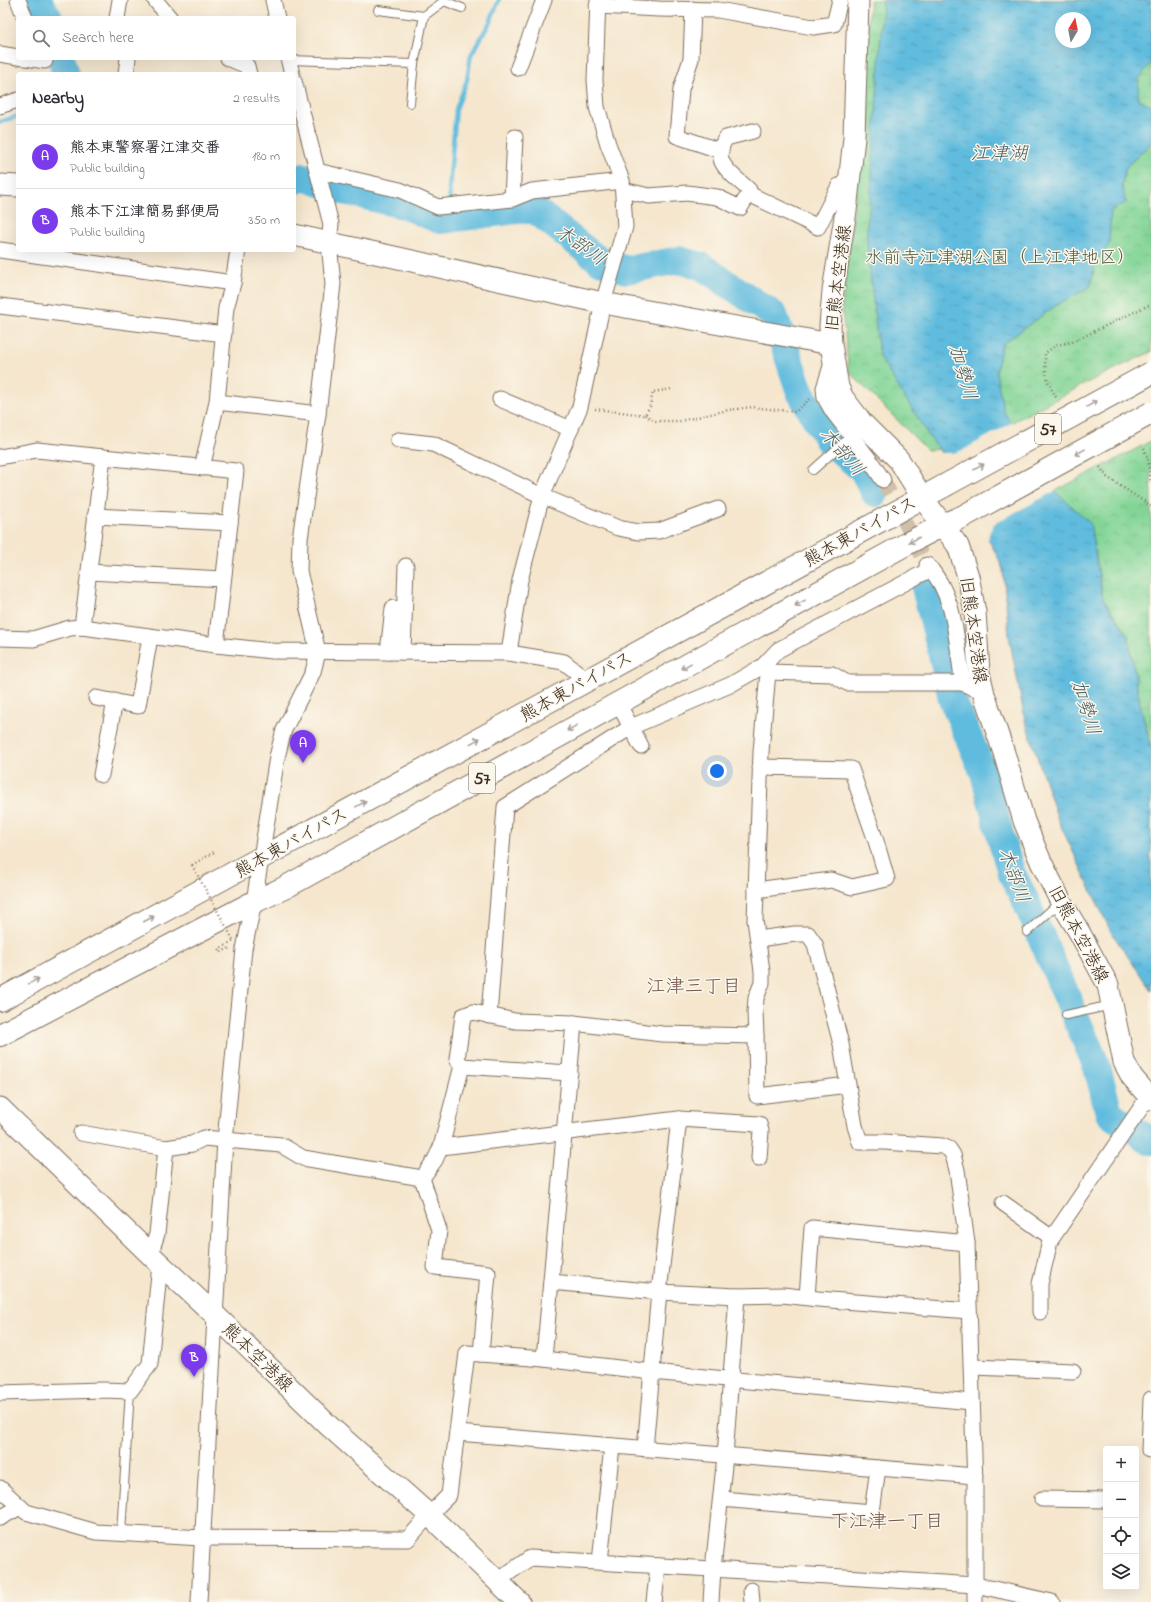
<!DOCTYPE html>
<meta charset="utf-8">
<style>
:root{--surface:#fff;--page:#f7f7f7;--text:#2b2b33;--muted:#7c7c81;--line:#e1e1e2;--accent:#7c3aed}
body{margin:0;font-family:"Indie Flower","Klee One",sans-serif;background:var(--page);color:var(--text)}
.controls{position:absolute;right:12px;bottom:12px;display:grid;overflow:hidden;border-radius:4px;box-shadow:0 4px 16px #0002}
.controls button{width:36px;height:36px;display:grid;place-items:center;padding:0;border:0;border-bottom:1px solid var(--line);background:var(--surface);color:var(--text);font:20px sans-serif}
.compass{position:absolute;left:1055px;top:12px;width:36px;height:36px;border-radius:50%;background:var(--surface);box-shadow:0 4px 16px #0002;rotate:10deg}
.you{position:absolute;left:717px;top:771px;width:14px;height:14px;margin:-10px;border:3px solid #fff;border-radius:50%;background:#1a73e8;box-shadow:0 0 0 6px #1a73e833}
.badge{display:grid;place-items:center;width:26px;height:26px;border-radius:50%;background:var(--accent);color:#fff;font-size:13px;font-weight:700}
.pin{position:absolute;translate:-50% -33px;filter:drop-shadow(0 1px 2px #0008)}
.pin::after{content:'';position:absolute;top:21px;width:14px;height:12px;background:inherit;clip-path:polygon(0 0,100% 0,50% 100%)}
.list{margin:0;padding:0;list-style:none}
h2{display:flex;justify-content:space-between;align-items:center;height:52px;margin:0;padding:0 16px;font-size:17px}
h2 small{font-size:13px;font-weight:400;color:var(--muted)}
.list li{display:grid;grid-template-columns:26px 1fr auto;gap:12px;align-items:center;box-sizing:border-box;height:64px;padding:0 16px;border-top:1px solid var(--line)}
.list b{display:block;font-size:15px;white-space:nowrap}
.list p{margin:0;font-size:13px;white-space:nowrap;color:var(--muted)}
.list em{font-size:13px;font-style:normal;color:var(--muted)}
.icon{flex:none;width:22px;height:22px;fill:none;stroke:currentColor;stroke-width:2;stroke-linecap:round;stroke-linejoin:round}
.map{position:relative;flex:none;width:1151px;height:1602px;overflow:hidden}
.search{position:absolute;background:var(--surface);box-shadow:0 4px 16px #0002;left:16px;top:16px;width:280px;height:44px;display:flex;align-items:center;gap:10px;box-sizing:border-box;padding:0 14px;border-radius:4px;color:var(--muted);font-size:15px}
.panel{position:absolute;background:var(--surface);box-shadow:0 4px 16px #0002;left:16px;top:72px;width:280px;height:180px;border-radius:4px}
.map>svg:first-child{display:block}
.park{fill:url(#park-crowns);stroke:#5f805a;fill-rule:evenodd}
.water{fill:url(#water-ripples);stroke:#4e737e;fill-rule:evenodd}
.pier{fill:#f5e6cd}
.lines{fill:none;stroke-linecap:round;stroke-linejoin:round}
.stream{stroke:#60bcde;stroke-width:4.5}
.river{stroke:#60bcde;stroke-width:28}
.street-tunnel{stroke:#d0c0aa;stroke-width:15;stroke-dasharray:15 8;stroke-linecap:butt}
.lane-casing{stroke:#7c6c5b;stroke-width:10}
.street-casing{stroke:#7c6c5b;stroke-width:17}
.secondary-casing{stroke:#7c6c5b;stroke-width:23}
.highway-casing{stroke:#7c6c5b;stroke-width:24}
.path{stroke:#7c6c5b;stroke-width:2.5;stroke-dasharray:1 3;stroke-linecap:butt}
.lane{stroke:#fff;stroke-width:8}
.street{stroke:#fff;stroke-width:15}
.secondary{stroke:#fff;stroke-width:21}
.highway{stroke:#fff;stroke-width:22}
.highway-bridge-casing{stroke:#7c6c5b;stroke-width:24;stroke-linecap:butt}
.path-bridge{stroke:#7c6c5b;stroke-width:2.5;stroke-dasharray:1 3;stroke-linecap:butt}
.highway-bridge{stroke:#fff;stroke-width:22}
.oneway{stroke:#a79f9a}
.labels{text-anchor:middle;stroke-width:3;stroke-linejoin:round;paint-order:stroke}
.shield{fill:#fbf7ec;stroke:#75685c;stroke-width:1}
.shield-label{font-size:17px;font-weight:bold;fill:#3b2a1e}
.park-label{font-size:18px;fill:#515d42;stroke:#fbf7ec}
.street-label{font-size:18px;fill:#3b2a1e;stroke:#fbf7ec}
.water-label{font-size:19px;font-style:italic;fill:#485d61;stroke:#fbf7ec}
.neighbourhood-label{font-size:19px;fill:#745549;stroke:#fbf7ec}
</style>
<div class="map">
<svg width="1151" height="1602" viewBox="0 0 1151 1602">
<defs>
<pattern id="park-crowns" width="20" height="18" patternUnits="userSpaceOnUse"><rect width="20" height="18" fill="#83d597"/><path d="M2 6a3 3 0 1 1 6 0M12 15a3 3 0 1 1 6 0" fill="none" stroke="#72b782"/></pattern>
<pattern id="water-ripples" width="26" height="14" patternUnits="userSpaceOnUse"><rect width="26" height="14" fill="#60bcde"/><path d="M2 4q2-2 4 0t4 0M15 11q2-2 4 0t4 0" fill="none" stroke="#5099b3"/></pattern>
</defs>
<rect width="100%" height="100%" fill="#fbf7ec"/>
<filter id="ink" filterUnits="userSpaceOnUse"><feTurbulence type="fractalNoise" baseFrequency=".025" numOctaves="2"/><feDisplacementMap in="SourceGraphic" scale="8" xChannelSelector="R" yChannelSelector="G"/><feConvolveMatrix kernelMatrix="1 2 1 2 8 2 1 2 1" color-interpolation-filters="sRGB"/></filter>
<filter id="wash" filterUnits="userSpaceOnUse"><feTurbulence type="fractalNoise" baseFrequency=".012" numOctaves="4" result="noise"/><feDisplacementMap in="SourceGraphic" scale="16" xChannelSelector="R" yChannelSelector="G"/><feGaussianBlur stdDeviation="0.9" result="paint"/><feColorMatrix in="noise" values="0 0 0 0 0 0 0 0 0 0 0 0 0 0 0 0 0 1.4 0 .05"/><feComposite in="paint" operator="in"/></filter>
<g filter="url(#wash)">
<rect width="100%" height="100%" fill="#f5e6cd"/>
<g class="park">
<path d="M870 0H1151V352L1102 375 963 448 927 450 849 372 842 308 856 190ZM1061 18H1085V42H1061Z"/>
<path d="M1151 441V748L1140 704 1128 635 1103 599 1095 551 1055 491Z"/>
</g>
<path class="water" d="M883 0H1151V63L1139 78 1138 99 1151 106V143L1126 167 1122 185 1126 203 1111 210 1109 245 1096 261 1090 287 1058 304 1002 344 996 373 1004 412 1055 491 1090 523 1103 599 1128 635 1140 704 1151 748V990L1111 932 1058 820 1025 720 1009 636 1003 570 998 557 937 446 930 438 879 356 867 244V220L870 204ZM1061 18H1085V42H1061Z"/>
<path class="pier" d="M1013 422 1057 490 994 524 989 533 988 542 938 453H953L963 450Z"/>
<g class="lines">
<g class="stream">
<path d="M0 122 18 116"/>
<path d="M451 219 449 188 456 109 467 80 471 55 490 22 499 0"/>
</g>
<g class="river">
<path d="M37 0 49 18"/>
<path d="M61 58 66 74"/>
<path d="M294 181 304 177 340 190 404 205 440 220 516 210H535L600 261 627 270 679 260 701 266 774 315 800 392 829 441 863 470 875 493"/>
<path d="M924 583 944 662 952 699 984 773 1002 842 1011 872 1027 904 1097 1067 1109 1113 1151 1141"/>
</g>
</g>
</g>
<g filter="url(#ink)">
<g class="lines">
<path class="street-tunnel" d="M883 480 927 565"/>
<defs>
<g id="lane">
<path d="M378 10 424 16 444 1 462 8"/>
<path d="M289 60 414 64 410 103"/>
<path d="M414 64 424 16"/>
<path d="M813 470 851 436"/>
<path d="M1027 932 1060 902"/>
<path d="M1066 1015 1112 1005"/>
<path d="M121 1533 130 1391"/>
</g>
<g id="street">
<path d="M18 0 25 18"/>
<path d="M155 0 170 18"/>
<path d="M273 0 277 18"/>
<path d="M597 6 659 9 718 10 813 27 834 24 840 0"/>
<path d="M693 9 691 59 681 89 677 136 721 151"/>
<path d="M117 18 120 0"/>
<path d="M0 54 18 57"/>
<path d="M26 58 45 61"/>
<path d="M228 58 247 66 249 74"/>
<path d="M288 58 292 74"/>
<path d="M518 68 544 0"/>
<path d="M126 74 128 58"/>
<path d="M0 106 18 100"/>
<path d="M317 171 400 190 438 207 512 199 532 191 622 181"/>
<path d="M623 190 649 196 687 193 717 197 740 208 749 194 818 227 839 186 849 187"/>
<path d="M749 194V190C734 175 709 163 726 138L753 131"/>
<path d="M512 199 515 137"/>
<path d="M0 250 233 283"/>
<path d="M0 306 224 334"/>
<path d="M833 360 824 388 825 398 833 412 869 459 883 480"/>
<path d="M500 399 571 429"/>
<path d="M217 402 318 414"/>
<path d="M398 440 433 444 542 496 618 528 638 532 659 531 718 509"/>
<path d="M0 457 37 450 236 471 216 645"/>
<path d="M202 468 217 402 226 308 233 283 238 250"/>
<path d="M95 516 230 523"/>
<path d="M927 565C957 596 956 644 963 683L973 688"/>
<path d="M89 572 223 579"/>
<path d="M82 627 103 457"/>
<path d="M0 638 33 639 70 628 82 627 216 645 272 651 509 653 564 662 587 680"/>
<path d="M388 652 393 608"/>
<path d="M403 652 406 566"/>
<path d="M509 653 520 580 542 496 580 407 603 303 625 227 622 181 608 144 597 107 595 80 598 0"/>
<path d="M768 672 832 674 847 683H963"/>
<path d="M96 698 138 706 150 637"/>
<path d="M618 703 641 746"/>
<path d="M101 775 115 701"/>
<path d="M756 890 831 880 852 887 887 879 876 841 851 769 760 767"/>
<path d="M758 939 795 934H808L815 944 841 1044 855 1126 860 1142H884L942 1146 949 1149 953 1155 957 1170 967 1243 975 1485V1602"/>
<path d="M489 1016 505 807 631 727 730 685 763 666 778 650 931 569"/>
<path d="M756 1036 757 1096 848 1085"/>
<path d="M462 1066 570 1073"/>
<path d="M679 1119 759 1124 761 1131 759 1158"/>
<path d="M81 1133 166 1148 192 1144 204 1138 281 1145 303 1158 422 1178 435 1160 441 1147 462 1066 457 1059 463 1016 473 1012 515 1021 574 1023 662 1034 756 1036 755 1012 756 998 762 983V971L755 920 761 752 768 672 763 666"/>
<path d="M441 1147 679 1119 659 1292 645 1449"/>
<path d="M422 1178 439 1230 435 1267 488 1273 481 1354"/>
<path d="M1003 1203 1052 1238"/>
<path d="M150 1255 157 1234 166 1148"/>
<path d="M551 1282 659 1292 737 1296 783 1295 818 1299 969 1311"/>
<path d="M807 1297 812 1228 967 1243"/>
<path d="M1040 1312V1284L1050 1241 1149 1096"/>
<path d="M544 1359 574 1023"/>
<path d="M972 1367 1073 1371"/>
<path d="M0 1393 103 1390 130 1391 150 1364 160 1264"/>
<path d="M457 1433 975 1476"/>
<path d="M1149 1450 1151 1399"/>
<path d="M0 1488 26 1512 96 1532 202 1538 408 1539 429 1515 449 1495 467 1353 544 1359 652 1372 972 1402"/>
<path d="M721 1499 872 1512 878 1468"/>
<path d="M1042 1499 1106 1500"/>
<path d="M0 1518 20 1507"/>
<path d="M600 1562 612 1446"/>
<path d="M497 1581 530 1558 976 1585 1052 1602"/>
<path d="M751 1590 752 1602"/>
<path d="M199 1602 225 1140 244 949 254 902 277 757 284 730 313 672 318 652 299 571 300 539 318 414 333 284 329 243 331 224 294 81"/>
<path d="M654 1602 658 1566"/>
<path d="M711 1602 713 1569 725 1456 737 1296"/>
</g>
<g id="secondary">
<path d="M858 0 854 138 846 211 833 291 830 326 831 344 838 387 843 398 863 424 899 460 922 497 958 546 968 576 975 612 979 672 984 694 1004 753 1024 821 1041 862 1061 902 1078 930 1108 985 1124 1062 1132 1077 1151 1099"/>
<path d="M0 185 18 186"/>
<path d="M294 235 603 303 831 344"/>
<path d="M0 1108 160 1264 214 1314 329 1426 429 1515 519 1602"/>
</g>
<g id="highway">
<path d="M0 1000 944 486"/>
<path d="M0 1035 254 902 284 888 908 543 943 525 962 517"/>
</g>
</defs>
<use href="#lane" class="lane-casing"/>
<use href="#street" class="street-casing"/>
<use href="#secondary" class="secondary-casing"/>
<use href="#highway" class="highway-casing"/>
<g class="path">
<path d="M1056 397C1046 381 1045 372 1045 353L1057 345 1072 342 1151 304"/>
<path d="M595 409 645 415 650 406 653 392 672 389"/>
<path d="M645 415 655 421H680L728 410 752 407 795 412 810 399"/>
<path d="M1144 448 1148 459 1151 483"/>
<path d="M1100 467 1107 477 1151 506"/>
<path d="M192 865 216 851"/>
<path d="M221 952 230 948"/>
</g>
<use href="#lane" class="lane"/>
<use href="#street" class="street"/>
<use href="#secondary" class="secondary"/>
<use href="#highway" class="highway"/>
<defs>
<g id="highway-bridge">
<path d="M944 486 1151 373"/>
<path d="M962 517 1151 413"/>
</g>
</defs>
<use href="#highway-bridge" class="highway-bridge-casing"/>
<path class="path-bridge" d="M192 865 234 941 219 949 221 952"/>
<use href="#highway-bridge" class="highway-bridge"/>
</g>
<defs><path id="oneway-shaft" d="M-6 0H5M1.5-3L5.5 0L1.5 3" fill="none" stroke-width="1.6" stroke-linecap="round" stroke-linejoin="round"/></defs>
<g class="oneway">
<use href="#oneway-shaft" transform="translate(1092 404) rotate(-29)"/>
<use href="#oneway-shaft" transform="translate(1080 452) rotate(151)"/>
<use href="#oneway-shaft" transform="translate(979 467) rotate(-29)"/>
<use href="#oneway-shaft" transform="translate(914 540) rotate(152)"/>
<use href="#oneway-shaft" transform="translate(800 603) rotate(151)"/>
<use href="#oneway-shaft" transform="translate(686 666) rotate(151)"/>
<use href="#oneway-shaft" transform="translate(572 728) rotate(151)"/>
<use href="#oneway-shaft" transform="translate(475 741) rotate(-29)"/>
<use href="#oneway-shaft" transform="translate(361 804) rotate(-29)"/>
<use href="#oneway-shaft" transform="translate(149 919) rotate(-28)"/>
<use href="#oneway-shaft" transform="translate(34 981) rotate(-28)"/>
</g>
</g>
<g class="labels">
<g class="shield">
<rect x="1035" y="414" width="26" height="30" rx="3"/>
<rect x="469" y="763" width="26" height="30" rx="3"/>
</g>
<g class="shield-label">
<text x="1048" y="435">57</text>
<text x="482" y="784">57</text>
</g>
<g class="park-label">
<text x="1000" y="263">水前寺江津湖公園（上江津地区）</text>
</g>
<g class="street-label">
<text transform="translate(838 278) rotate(-83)" y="6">旧熊本空港線</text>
<text transform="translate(860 531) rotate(-29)" y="6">熊本東バイパス</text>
<text transform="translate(974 630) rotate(82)" y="6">旧熊本空港線</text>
<text transform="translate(576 686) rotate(-29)" y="6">熊本東バイパス</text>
<text transform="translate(291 842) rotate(-29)" y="6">熊本東バイパス</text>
<text transform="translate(1079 934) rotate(62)" y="6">旧熊本空港線</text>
<text transform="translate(258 1357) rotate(44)" y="6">熊本空港線</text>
</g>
<g class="water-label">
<text x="999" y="159">江津湖</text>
<text transform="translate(581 244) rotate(35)" y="7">木部川</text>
<text transform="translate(964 372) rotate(74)" y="7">加勢川</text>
<text transform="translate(843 451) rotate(49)" y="7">木部川</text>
<text transform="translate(1087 707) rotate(73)" y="7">加勢川</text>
<text transform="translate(1015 875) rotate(70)" y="7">木部川</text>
</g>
<g class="neighbourhood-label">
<text x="694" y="992">江津三丁目</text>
<text x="887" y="1527">下江津一丁目</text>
</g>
</g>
</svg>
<div class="controls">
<button>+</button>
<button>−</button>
<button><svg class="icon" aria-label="locate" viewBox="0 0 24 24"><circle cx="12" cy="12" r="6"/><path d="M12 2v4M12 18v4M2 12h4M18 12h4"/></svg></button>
<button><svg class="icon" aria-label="layers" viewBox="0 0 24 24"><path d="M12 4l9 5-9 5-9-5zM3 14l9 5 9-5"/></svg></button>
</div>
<svg class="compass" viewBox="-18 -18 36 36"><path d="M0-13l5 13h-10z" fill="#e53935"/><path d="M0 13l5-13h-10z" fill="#7c7c81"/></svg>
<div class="you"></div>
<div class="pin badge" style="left:303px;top:763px">A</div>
<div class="pin badge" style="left:194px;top:1377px">B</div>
<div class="search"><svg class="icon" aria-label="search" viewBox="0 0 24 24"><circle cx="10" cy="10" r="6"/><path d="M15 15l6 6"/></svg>Search here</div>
<section class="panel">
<h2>Nearby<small>2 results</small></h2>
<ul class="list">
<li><span class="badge">A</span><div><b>熊本東警察署江津交番</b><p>Public building</p></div><em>180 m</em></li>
<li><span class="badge">B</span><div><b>熊本下江津簡易郵便局</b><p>Public building</p></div><em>350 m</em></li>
</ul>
</section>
</div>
